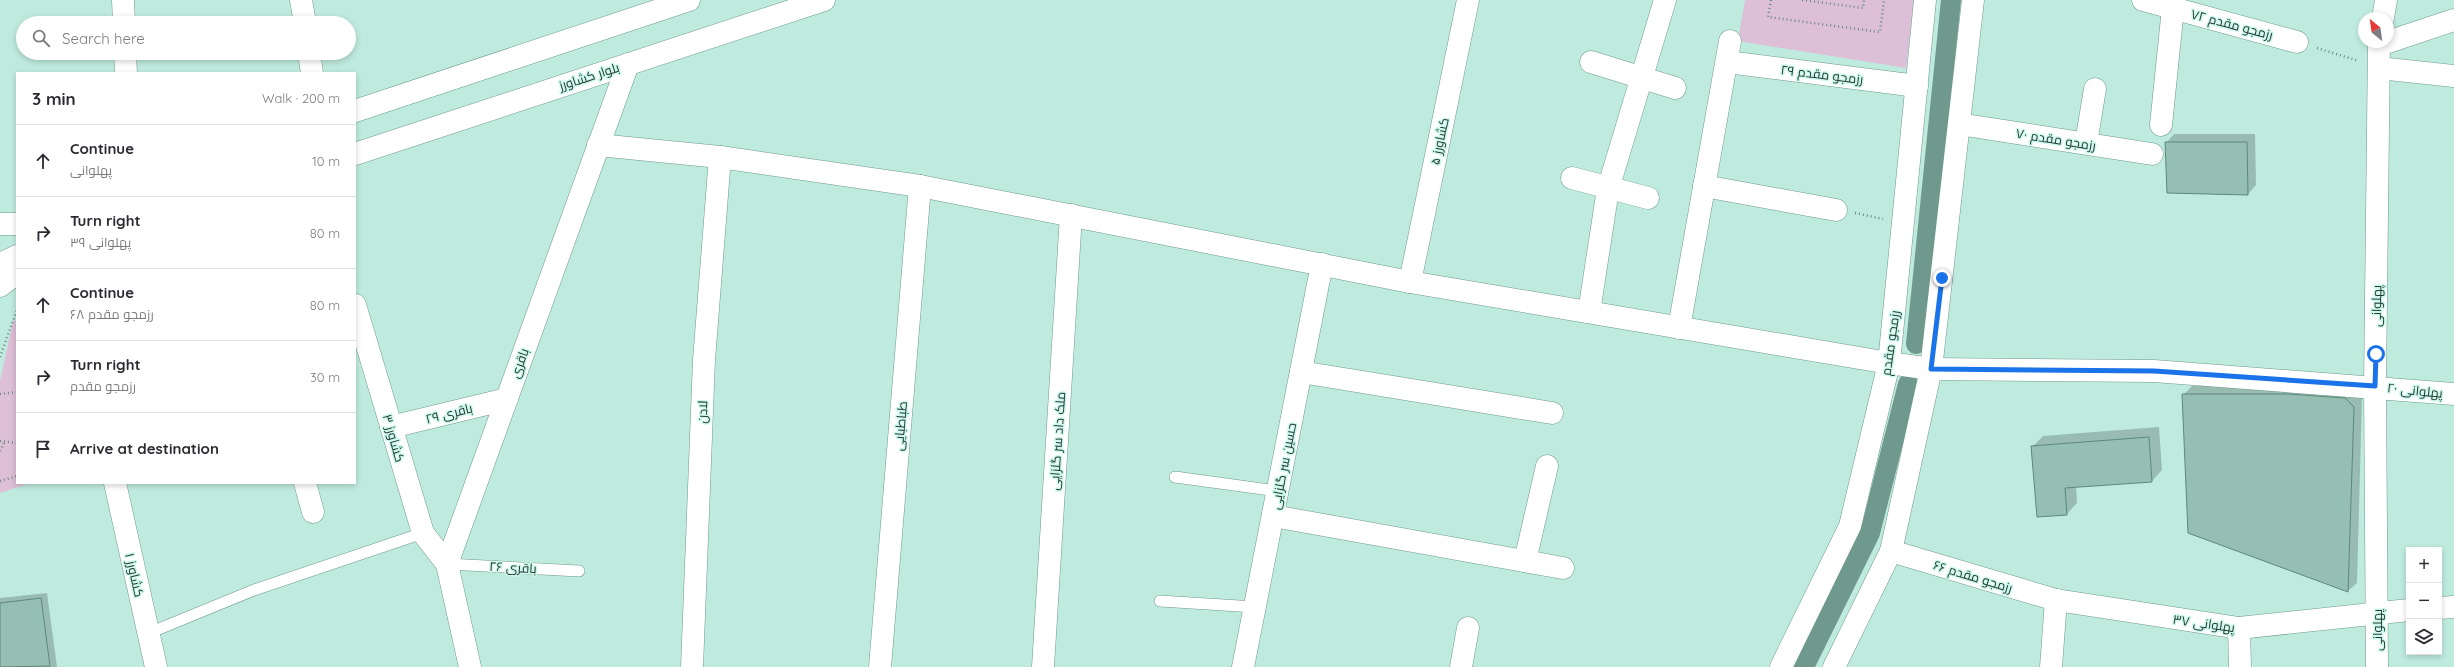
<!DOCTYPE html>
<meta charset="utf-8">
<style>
:root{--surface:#fff;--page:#f2f2f3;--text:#2b2b33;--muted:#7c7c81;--line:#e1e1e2}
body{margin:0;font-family:Quicksand,Cairo,sans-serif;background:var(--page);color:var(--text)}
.controls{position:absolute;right:12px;bottom:12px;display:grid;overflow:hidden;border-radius:0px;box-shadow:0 2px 6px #0003}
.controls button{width:36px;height:36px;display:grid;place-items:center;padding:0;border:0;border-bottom:1px solid var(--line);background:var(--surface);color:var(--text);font:20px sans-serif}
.compass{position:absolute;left:2358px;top:12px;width:36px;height:36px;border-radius:50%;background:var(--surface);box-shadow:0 2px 6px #0003;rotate:331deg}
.stop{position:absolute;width:12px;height:12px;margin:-9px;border:3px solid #1a73e8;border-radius:50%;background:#fff}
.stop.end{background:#1a73e8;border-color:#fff;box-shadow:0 1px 4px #0008}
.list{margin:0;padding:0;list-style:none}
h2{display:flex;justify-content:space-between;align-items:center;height:52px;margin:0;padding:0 16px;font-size:17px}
h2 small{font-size:13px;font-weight:400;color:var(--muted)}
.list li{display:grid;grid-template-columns:26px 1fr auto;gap:12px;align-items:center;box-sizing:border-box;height:72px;padding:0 16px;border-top:1px solid var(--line)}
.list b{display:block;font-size:15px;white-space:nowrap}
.list p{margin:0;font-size:13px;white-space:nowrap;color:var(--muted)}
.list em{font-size:13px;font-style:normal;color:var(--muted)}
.icon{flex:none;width:22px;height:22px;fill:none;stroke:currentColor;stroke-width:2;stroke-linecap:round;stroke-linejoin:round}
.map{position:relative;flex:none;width:2454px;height:667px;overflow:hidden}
.search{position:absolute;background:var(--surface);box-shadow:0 2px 6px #0003;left:16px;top:16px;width:340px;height:44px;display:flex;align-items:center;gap:10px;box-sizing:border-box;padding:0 14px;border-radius:22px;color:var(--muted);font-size:15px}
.panel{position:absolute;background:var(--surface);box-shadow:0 2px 6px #0003;left:16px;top:72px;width:340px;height:412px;border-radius:0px}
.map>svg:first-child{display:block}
.green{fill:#ddbfd8}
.shadow{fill:#0003}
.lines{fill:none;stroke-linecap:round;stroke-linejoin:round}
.canal{stroke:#6f998c;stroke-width:20}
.building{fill:#94bfb2;stroke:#5e887c}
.lane-casing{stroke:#6f998d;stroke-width:12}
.street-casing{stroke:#6f998d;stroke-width:23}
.secondary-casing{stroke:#6f998d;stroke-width:23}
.primary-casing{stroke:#6f998d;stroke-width:23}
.path{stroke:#6c8a81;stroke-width:2.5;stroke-dasharray:1 3;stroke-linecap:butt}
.lane{stroke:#fff;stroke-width:11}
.street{stroke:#fff;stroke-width:22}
.secondary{stroke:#fff;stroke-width:22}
.primary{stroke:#fff;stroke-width:22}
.route{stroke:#1a73e8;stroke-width:5}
.labels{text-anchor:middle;stroke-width:3;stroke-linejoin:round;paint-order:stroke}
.street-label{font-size:13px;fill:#273933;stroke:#ccf9eb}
</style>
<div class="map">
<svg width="2454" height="667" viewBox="0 0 2454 667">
<rect width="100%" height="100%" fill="#bfebde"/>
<g class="green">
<path d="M1745 0H1914L1906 68 1738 41Z"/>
<path d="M17 320V483H30L0 493V381L13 321Z"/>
</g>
<g class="shadow">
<path d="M2174 134H2255L2256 185 2248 194 2168 192 2166 143Z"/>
<path d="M2192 386H2297L2354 390 2362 398 2357 583 2348 591 2189 532 2183 395Z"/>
<path d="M2159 427 2162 470 2152 481 2076 486 2077 503 2067 514 2032 447 2043 436Z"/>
<path d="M47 593 57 667H0V598Z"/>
</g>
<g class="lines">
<g class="canal">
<path d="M1916 344 1951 0"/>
<path d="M1804 667 1870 533 1908 384"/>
</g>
</g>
<g class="building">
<path d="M2165 142H2247L2248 195 2167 193Z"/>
<path d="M2182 394H2288L2345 398 2354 407 2348 592 2188 533Z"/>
<path d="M2149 437 2152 482 2065 488 2067 515 2037 517 2031 446Z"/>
<path d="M41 598 50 666 0 667V603Z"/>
</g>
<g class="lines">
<defs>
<g id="lane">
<path d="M1175 477 1278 491"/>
<path d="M447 564 579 571"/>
<path d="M1160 601 1255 607"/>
<path d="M149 633 254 590 423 533"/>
</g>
<g id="street">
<path d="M123 0 124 23"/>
<path d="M301 0 305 23"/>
<path d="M2143 0 2297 42"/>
<path d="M2388 42 2454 20"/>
<path d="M125 53 126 73"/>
<path d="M309 53 312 73"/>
<path d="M1591 62 1675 88"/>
<path d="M1727 62 1917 86"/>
<path d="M2379 68 2454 76"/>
<path d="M1959 124 2152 154"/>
<path d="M2161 125 2173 8"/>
<path d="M2086 143 2095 89"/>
<path d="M598 145 720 157 920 186 1410 282 1889 363"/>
<path d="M1572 178 1648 198"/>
<path d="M1704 186 1836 210"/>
<path d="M1410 282 1468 0"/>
<path d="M355 305 423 533 447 564"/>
<path d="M1589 312 1608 189 1665 0"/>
<path d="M1679 328 1730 41"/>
<path d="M1301 372 1552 413"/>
<path d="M391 427 507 399"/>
<path d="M115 483 156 667"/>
<path d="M305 483 313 512"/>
<path d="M1273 516 1563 568"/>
<path d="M1891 551 2056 600 2239 628 2409 610"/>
<path d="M1525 561 1547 466"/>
<path d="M2439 608 2454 607"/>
<path d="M2239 628 2240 667"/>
<path d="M692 667 704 360 720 157"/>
<path d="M880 667 920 186"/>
<path d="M1043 667 1071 215"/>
<path d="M1243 667 1322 264"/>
<path d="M1461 667 1468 628"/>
<path d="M1834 667 1891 551 1931 369 2154 371 2454 394"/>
<path d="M2051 667 2056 600"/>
</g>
<g id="secondary">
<path d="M2383 18 2386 0"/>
<path d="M1889 363 1931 369 1973 0"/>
<path d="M470 667 447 564 628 64"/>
<path d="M1781 667 1850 526 1889 363 1925 0"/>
<path d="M2377 667 2375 386 2379 42"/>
</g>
<g id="primary">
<path d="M355 111 689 0"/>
<path d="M355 154 824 0"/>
<path d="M0 224H17"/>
<path d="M0 264 17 256"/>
<path d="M0 286 17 273"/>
</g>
</defs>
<use href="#lane" class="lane-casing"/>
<use href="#street" class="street-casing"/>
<use href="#secondary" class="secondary-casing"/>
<use href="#primary" class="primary-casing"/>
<g class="path">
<path d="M1771 0 1768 17 1880 32 1884 0"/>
<path d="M1802 0 1863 8 1864 0"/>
<path d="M2317 48 2359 61"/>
<path d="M1855 213 1883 219"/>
<path d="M0 357 17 310"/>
<path d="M0 394 17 392"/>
<path d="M0 441 17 443"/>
<path d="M0 451 4 443"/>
<path d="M0 481 17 476"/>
</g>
<use href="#lane" class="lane"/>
<use href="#street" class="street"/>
<use href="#secondary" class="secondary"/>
<use href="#primary" class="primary"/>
</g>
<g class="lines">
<path class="route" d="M1942 278 1931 369 2154 371 2375 386 2376 354"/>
</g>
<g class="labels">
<g class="street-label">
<text transform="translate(2232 24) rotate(15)" y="5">رزمجو مقدم ۷۲</text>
<text transform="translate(1822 74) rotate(7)" y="5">رزمجو مقدم ۲۹</text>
<text transform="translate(589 76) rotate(-18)" y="5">بلوار کشاورز</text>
<text transform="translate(2056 139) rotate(9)" y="5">رزمجو مقدم ۷۰</text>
<text transform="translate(1439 141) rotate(-78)" y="5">کشاورز ۵</text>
<text transform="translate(2376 306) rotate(-89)" y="5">پهلوانی</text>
<text transform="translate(1890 343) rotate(-82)" y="5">رزمجو مقدم</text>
<text transform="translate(519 363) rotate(-70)" y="5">باقری</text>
<text transform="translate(2415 390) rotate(6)" y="5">پهلوانی ۲۰</text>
<text transform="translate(702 412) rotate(-88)" y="5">لادن</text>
<text transform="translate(449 413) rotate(-14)" y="5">باقری ۲۹</text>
<text transform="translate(900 426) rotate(-85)" y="5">طباطبایی</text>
<text transform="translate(394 438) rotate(74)" y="5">کشاورز ۳</text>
<text transform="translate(1057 441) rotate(-86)" y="5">ملک داد سر گلزایی</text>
<text transform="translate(1283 466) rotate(-79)" y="5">حسین سر گلزایی</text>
<text transform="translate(513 567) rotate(3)" y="5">باقری ۲۶</text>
<text transform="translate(135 575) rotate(77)" y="5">کشاورز ۱</text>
<text transform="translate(1973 576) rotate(17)" y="5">رزمجو مقدم ۶۶</text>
<text transform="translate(2204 623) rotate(8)" y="5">پهلوانی ۳۷</text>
<text transform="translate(2377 630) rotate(-90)" y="5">پهلوانی</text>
</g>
</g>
</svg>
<div class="controls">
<button>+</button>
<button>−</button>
<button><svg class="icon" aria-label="layers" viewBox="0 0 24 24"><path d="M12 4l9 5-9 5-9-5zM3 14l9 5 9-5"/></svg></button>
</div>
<svg class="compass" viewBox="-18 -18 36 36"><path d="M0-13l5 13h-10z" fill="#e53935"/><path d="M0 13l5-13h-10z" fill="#7c7c81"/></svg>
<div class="stop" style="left:2376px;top:354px"></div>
<div class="stop end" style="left:1942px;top:278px"></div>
<div class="search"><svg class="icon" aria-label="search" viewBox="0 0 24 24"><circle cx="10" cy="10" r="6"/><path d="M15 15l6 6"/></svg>Search here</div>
<section class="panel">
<h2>3 min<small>Walk · 200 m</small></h2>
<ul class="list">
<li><svg class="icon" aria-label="ahead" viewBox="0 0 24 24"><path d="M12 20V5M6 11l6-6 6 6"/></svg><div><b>Continue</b><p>پهلوانی</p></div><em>10 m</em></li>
<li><svg class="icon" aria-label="right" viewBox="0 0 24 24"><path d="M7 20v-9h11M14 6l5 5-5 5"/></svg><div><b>Turn right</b><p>پهلوانی ۳۹</p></div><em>80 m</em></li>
<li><svg class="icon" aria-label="ahead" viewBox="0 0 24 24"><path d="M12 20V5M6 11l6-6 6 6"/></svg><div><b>Continue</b><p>رزمجو مقدم ۶۸</p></div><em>80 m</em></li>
<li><svg class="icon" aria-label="right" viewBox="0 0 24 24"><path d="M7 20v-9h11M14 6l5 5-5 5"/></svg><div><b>Turn right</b><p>رزمجو مقدم</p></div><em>30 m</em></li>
<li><svg class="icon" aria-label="arrive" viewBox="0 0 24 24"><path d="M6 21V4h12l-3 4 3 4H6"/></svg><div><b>Arrive at destination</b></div></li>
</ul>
</section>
</div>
